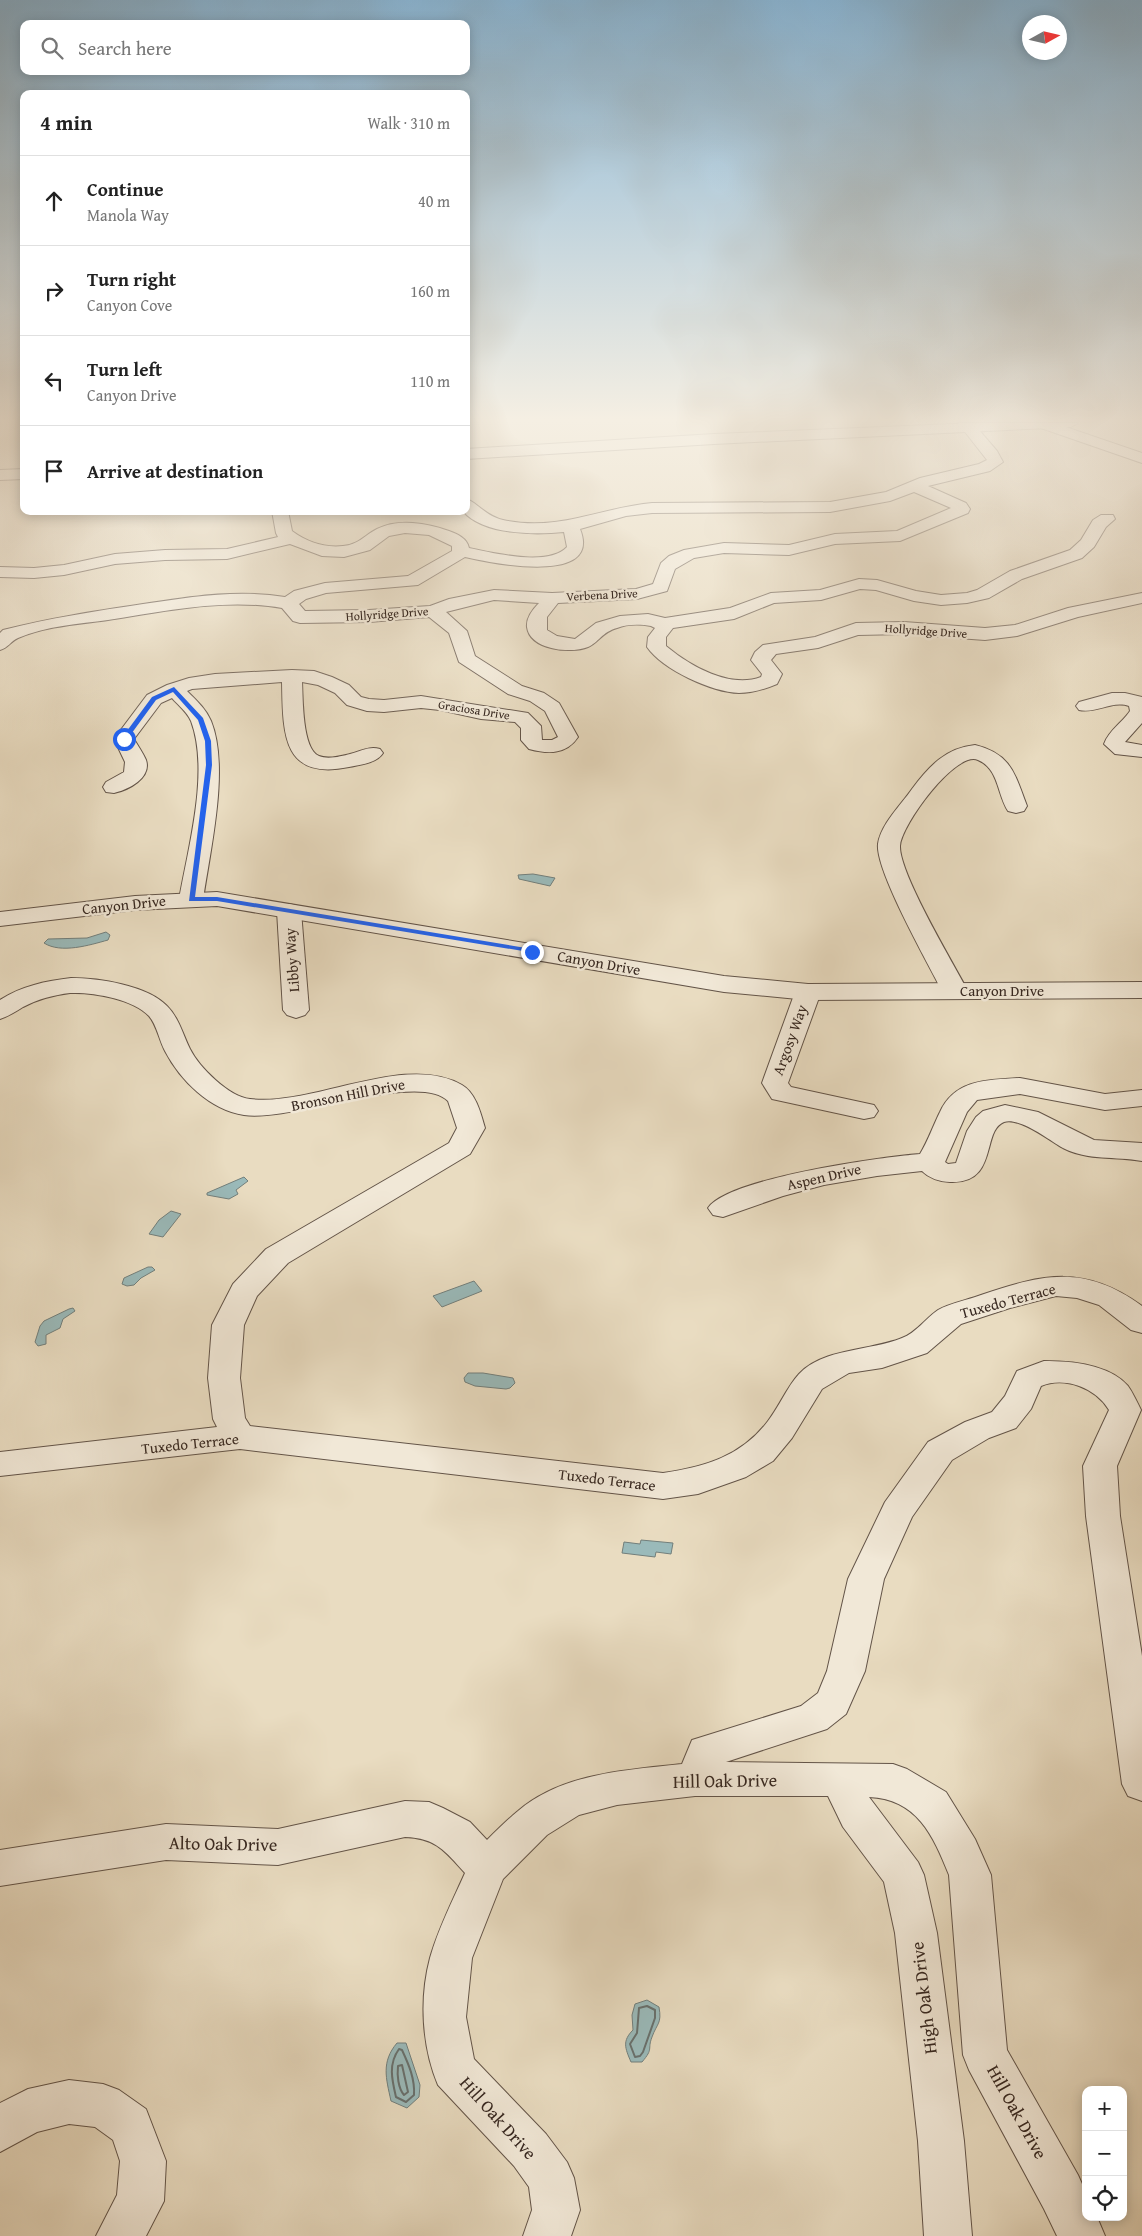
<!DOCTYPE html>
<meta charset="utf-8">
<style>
:root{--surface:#fff;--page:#f2f2f2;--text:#222;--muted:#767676;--line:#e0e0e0}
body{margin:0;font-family:"Gentium Book Plus",serif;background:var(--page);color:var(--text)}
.controls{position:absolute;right:15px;bottom:15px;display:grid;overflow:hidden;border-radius:10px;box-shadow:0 2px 12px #0003}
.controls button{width:45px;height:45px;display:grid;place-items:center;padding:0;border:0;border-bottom:1px solid var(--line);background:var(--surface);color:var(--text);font:25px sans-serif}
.compass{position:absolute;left:1022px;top:15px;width:45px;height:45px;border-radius:50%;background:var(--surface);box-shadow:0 2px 12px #0003;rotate:82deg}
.stop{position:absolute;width:15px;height:15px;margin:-11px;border:4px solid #2563eb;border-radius:50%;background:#fff}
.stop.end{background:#2563eb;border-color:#fff;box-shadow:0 1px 5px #0008}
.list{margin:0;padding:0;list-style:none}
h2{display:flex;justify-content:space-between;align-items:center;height:65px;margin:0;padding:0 20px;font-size:21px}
h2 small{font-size:16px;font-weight:400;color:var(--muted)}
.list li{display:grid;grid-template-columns:32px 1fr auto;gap:15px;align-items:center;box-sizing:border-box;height:90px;padding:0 20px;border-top:1px solid var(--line)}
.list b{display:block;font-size:19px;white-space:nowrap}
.list p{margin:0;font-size:16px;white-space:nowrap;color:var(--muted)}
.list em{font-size:16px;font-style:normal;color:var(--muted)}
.icon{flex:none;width:28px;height:28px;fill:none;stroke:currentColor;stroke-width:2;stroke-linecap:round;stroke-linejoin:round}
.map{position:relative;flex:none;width:1142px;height:2236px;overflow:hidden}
.search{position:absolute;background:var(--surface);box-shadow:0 2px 12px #0003;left:20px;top:20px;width:450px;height:55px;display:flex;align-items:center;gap:12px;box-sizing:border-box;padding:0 18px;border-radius:10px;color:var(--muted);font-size:19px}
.panel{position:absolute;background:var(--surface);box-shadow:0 2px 12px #0003;left:20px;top:90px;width:450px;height:425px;border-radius:10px}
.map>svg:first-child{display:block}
.water{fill:#9ababa;stroke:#727f7c}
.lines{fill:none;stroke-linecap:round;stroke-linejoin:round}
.shore{stroke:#68706d;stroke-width:2}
.minor-casing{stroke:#635448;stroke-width:2}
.tertiary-casing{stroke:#635448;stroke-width:2}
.minor{fill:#f1e8d7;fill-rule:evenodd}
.tertiary{fill:#f1e8d7;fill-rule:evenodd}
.route{fill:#2563eb}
.labels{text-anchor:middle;stroke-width:5;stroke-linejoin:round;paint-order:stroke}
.far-street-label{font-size:12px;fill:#362720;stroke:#f1e8d7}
.street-label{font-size:15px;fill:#362720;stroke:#f1e8d7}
.near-street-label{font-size:18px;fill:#362720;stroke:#f1e8d7}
</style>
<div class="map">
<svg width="1142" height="2236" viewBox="0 0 1142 2236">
<rect width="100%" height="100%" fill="#e9dcc1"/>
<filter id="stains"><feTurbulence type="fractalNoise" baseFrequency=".004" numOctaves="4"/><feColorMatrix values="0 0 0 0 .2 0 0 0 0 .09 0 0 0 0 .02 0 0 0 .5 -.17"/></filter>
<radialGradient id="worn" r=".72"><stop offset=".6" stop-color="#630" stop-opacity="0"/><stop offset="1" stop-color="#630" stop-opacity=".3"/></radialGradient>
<g class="water">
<path d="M533 874 555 878 550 886 519 879 518 875Z"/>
<path d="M106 932 110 935 108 940C90 945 61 954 44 943L48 939 87 938Z"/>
<path d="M244 1177 248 1181 236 1190 238 1194 229 1199 207 1195V1193Z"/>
<path d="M171 1211 181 1214 163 1237 149 1234 159 1220Z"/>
<path d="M148 1267H152L155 1270 141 1278 134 1285 127 1286 122 1284 124 1278Z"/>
<path d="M474 1281 482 1291 442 1307 433 1296Z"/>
<path d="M69 1309 73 1308 75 1311 63 1319 60 1328 46 1335V1344L38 1346 35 1342 40 1326 44 1321Z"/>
<path d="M468 1373H483L513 1378 515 1383 510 1388 506 1389 475 1386 465 1382 464 1378Z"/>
<path d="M641 1540 673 1543 671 1554 656 1552 655 1557 622 1553 624 1542 640 1544Z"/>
<path d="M647 2000 659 2007C662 2024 657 2023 652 2037 647 2050 654 2048 642 2062H631C625 2048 622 2041 633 2030L632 2015 635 2004Z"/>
<path d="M397 2043H406L420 2085 419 2097 407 2108 391 2101C386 2078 381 2062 397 2043Z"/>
</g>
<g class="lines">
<g class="shore">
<path d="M647 2006 655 2010V2018L643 2052 640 2056 635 2057 630 2044 637 2033 639 2008Z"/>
<path d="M399 2049 402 2050C409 2065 415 2079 414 2095L406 2102 396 2097C392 2080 388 2064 399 2049Z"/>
<path d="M402 2065 408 2092 404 2095C398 2088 397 2075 398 2066Z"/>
</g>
<defs>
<g id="minor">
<path d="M958 423H973L997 451 1003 462 990 471 928 486 966 503 970 509 968 513 900 541 835 544 789 555 724 553 694 558 675 569 667 591 637 599 558 603 547 617V630L557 636 575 639 596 623 620 616 648 614 665 618 730 608 771 593 820 590 859 579 877 580 916 591 941 595 967 593 977 590 1010 571 1070 550 1081 540 1093 520 1101 515H1113L1115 519 1106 527 1094 547 1082 558 1022 579 989 598 967 603 941 605 914 601 876 590 860 589 821 600 774 603 734 619 673 628 666 637V646C690 666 730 689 761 677L762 674 751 660 755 652 763 645 815 637 856 623 904 622 985 628 1015 625 1068 608 1142 593V603L1078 617 1017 636 985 640 904 634 858 635 818 648 776 654 771 660 782 674 777 684C765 689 753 693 739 693 712 692 663 670 647 647L648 637 655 628 651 626C640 624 627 624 617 628 602 632 598 643 588 647 571 654 530 650 527 627 526 618 533 609 539 603L494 600 446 612 467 631 475 656 522 686 544 693 559 703 578 737C566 755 548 754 529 749L521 740V728L515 722 481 719 440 710 421 708 384 712 367 711 347 705 335 693 318 685 302 682C303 699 302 749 319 756 328 760 342 756 350 754 362 751 369 746 380 749L383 753C377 763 360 765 349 767 282 781 283 733 282 682L192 689 187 691C196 700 206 709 211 721 230 768 210 850 203 900L199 905 191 907 183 905 179 900C188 848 210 772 191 721 187 712 178 705 172 698L161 703 134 739C138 746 143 753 146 760 152 778 128 790 114 793L106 792 103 787 106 782 124 772 125 762 114 739 147 695 167 685 189 678 215 674 292 670 314 671 332 677 349 685 361 697 369 699 384 700 421 696 528 713 541 726 542 740H552L558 737 545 711 530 701 508 694 459 662 449 633 429 617 369 622 300 623 293 621 282 608C225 598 165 611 108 620 79 624 46 626 18 638 11 641 8 648 0 650V633L3 630C50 618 96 611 143 604 190 597 237 589 285 597L294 591 325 583 408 576 452 551V546L429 535 405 533 389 536 370 550 344 557 322 556 290 544 227 559 165 560 115 564 64 575 34 578 0 577V567L34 568 64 565 115 554 165 550 227 549 278 537 276 533 272 511H288L292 531C307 542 324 548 343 546 358 545 365 535 377 529 398 518 428 523 449 531 457 534 467 538 469 548 494 553 548 567 567 547L564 532C535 535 483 535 463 511H466V499C477 502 485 516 503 520 558 532 599 508 652 503L830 502 886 492 920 478 979 464 987 460ZM914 492 951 508 897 531 835 534 789 545 724 543 684 550 669 556 661 563 653 584 636 589 552 593 494 590 449 599 430 606 369 610 305 611 299 604 306 599 326 593 418 585 465 557C491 563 603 586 580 529L626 516 652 513 830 512 890 501Z"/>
<path d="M1036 423H1054L1142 453V463L1038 427Z"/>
<path d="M1112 693H1125L1142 697V723L1125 742 1142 745V757L1115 754 1104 744C1109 730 1122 723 1130 711L1129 706C1112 700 1096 714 1079 710L1076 706 1079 702Z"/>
<path d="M975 745C1012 754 1015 775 1027 806L1024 811 1016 813 1008 811C997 794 999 769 978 760 956 750 901 825 900 846 899 873 953 963 968 991L964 996 955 999 946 996 942 991C928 963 875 870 878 844 881 824 901 805 912 789 929 766 946 748 975 745Z"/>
<path d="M289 904 297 906 301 911 309 1010 305 1015 296 1018 287 1015 283 1010 277 911 281 906Z"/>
<path d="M71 978C98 978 147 985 167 1006 179 1018 183 1035 190 1049 199 1067 229 1097 250 1099 313 1107 405 1052 462 1085 476 1093 481 1114 485 1128L470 1154 288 1263 257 1296 244 1325 240 1378 245 1418 250 1426 663 1473C705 1467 742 1456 768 1421 779 1407 787 1387 799 1374 823 1348 871 1351 902 1338 916 1333 926 1318 938 1310 950 1303 968 1300 981 1295 1043 1274 1085 1264 1142 1306V1333L1131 1330 1099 1305 1077 1298 1056 1296 1010 1308 961 1324 927 1353 882 1368 849 1373 822 1389 792 1438 773 1461 746 1477 698 1494 663 1499 240 1449 0 1476V1452L217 1427 213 1419 208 1378 212 1325 233 1284 266 1249 449 1143 457 1128 448 1101C419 1071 292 1122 244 1115 210 1110 180 1080 165 1051 159 1040 157 1025 149 1016 133 999 93 992 70 993 54 995 38 999 23 1007 15 1012 9 1016 0 1019V1000C21 986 46 981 71 978Z"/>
<path d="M808 984 817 987 821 992 788 1083 791 1087 874 1105 878 1111 874 1117 864 1119 772 1099 762 1083 795 992 799 987Z"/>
<path d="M1020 1078 1105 1094 1142 1090V1106L1105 1110 1020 1094 977 1100 967 1112 945 1162 948 1164 956 1163 967 1131 976 1117 983 1111 1005 1105 1038 1112 1094 1140 1142 1143V1161C1115 1156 1088 1161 1063 1148 1049 1140 1020 1117 1004 1122 981 1131 999 1184 950 1182 940 1182 929 1178 922 1171L877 1176 824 1185 783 1196 723 1217 713 1215 708 1208C728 1178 882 1157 920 1154 928 1141 933 1126 940 1112 955 1079 988 1080 1020 1078Z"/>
<path d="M1044 1361C1071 1361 1109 1364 1128 1386 1133 1393 1137 1402 1141 1410L1117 1466 1120 1516 1142 1656V1801L1128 1796 1122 1784 1086 1516 1083 1466 1109 1410C1096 1388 1065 1376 1041 1386L1031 1409 1016 1428 989 1438 952 1460 912 1517 884 1579 865 1671 846 1714 827 1729 726 1762 893 1764 907 1769 946 1792 975 1839 991 1875 1007 2050 1078 2175 1086 2193V2217H1097L1105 2236H1057L1044 2209 969 2070 963 2055 949 1875C933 1835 917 1799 869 1797L918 1862 924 1875 937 1933 964 2141 972 2236H924L918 2141 895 1933 884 1882 843 1827 828 1796H695L617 1805 579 1815 547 1835 503 1879 472 1958 466 2017 474 2059 546 2134 567 2162 574 2178 580 2210 571 2236H523L532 2210 529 2187 514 2166 438 2085C422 2047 419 1999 430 1958 438 1929 453 1900 465 1873 445 1851 436 1838 405 1837L278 1865 166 1860 0 1886V1850L166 1824 278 1829 405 1801 429 1802 443 1808 470 1822 487 1840C497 1830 507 1820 518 1811 562 1773 627 1770 682 1764L692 1740 801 1706 818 1693 827 1671 848 1579 885 1502 928 1442 965 1422 992 1412 1005 1396 1017 1371Z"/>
<path d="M69 2080 103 2084 119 2090 146 2109 166 2161 164 2201 146 2236H96L117 2195 120 2161 113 2140 95 2127 69 2124 37 2132 0 2152V2103L28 2089Z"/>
</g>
<g id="tertiary">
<path d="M979 423H1078L1071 427 714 444 466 459V449L714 434Z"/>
<path d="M24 469V479L0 480V470Z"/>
<path d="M217 892 724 976 808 984 1142 982V998L808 1000 724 992 217 906 135 910 0 926V912L135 896Z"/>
</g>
</defs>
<use href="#minor" class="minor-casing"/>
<use href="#tertiary" class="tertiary-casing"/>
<use href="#minor" class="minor"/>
<use href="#tertiary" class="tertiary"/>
</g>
<linearGradient id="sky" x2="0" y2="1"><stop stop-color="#89b6d6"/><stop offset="0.57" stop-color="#f5efe3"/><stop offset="1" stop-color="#f5efe3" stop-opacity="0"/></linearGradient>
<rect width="1142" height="736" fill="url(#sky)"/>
<path class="route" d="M174 687 203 718 211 741 212 765 195 897H217L532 949 535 953 217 901H189L206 765 205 741 198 720 173 692 156 700 126 741 121 739 152 697Z"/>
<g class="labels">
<g class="far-street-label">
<text transform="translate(602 595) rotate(-3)" y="4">Verbena Drive</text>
<text transform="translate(387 614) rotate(-4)" y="4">Hollyridge Drive</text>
<text transform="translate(926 631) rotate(4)" y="4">Hollyridge Drive</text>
<text transform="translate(474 710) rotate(9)" y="4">Graciosa Drive</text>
</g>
<g class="street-label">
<text transform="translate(124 905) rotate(-6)" y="5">Canyon Drive</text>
<text transform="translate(292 960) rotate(-94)" y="5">Libby Way</text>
<text transform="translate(599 963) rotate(10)" y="5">Canyon Drive</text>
<text x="1002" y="996">Canyon Drive</text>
<text transform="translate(790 1040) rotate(-70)" y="5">Argosy Way</text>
<text transform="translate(348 1095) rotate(-11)" y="5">Bronson Hill Drive</text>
<text transform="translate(824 1177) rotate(-13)" y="5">Aspen Drive</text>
<text transform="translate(1008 1301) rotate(-15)" y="5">Tuxedo Terrace</text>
<text transform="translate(190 1444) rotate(-6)" y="5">Tuxedo Terrace</text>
<text transform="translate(607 1480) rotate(7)" y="5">Tuxedo Terrace</text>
</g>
<g class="near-street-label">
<text transform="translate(725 1781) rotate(-1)" y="6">Hill Oak Drive</text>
<text transform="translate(223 1844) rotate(1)" y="6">Alto Oak Drive</text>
<text transform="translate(924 1998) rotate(-97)" y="6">High Oak Drive</text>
<text transform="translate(1017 2112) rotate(61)" y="6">Hill Oak Drive</text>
<text transform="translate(498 2118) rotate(48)" y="6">Hill Oak Drive</text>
</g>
</g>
<rect width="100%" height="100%" filter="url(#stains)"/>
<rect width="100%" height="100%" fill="url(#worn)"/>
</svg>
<div class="controls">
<button>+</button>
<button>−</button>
<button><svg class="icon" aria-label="locate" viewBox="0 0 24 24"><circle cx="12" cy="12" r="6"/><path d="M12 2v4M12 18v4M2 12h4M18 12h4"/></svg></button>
</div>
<svg class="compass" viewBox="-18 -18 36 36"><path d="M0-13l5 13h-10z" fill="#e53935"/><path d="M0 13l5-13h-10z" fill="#767676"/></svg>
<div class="stop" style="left:124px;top:739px"></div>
<div class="stop end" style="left:532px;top:952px"></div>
<div class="search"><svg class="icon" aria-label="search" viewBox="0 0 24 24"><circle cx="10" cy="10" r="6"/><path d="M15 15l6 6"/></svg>Search here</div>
<section class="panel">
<h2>4 min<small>Walk · 310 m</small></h2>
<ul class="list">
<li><svg class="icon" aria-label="ahead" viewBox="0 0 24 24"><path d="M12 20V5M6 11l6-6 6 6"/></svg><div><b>Continue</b><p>Manola Way</p></div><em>40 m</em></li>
<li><svg class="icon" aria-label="right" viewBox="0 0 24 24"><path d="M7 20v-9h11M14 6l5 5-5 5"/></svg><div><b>Turn right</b><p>Canyon Cove</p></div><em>160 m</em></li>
<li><svg class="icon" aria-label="left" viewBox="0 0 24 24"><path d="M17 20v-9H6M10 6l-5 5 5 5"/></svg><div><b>Turn left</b><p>Canyon Drive</p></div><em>110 m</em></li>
<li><svg class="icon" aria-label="arrive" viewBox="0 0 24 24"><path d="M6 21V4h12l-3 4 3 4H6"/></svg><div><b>Arrive at destination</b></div></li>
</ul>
</section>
</div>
